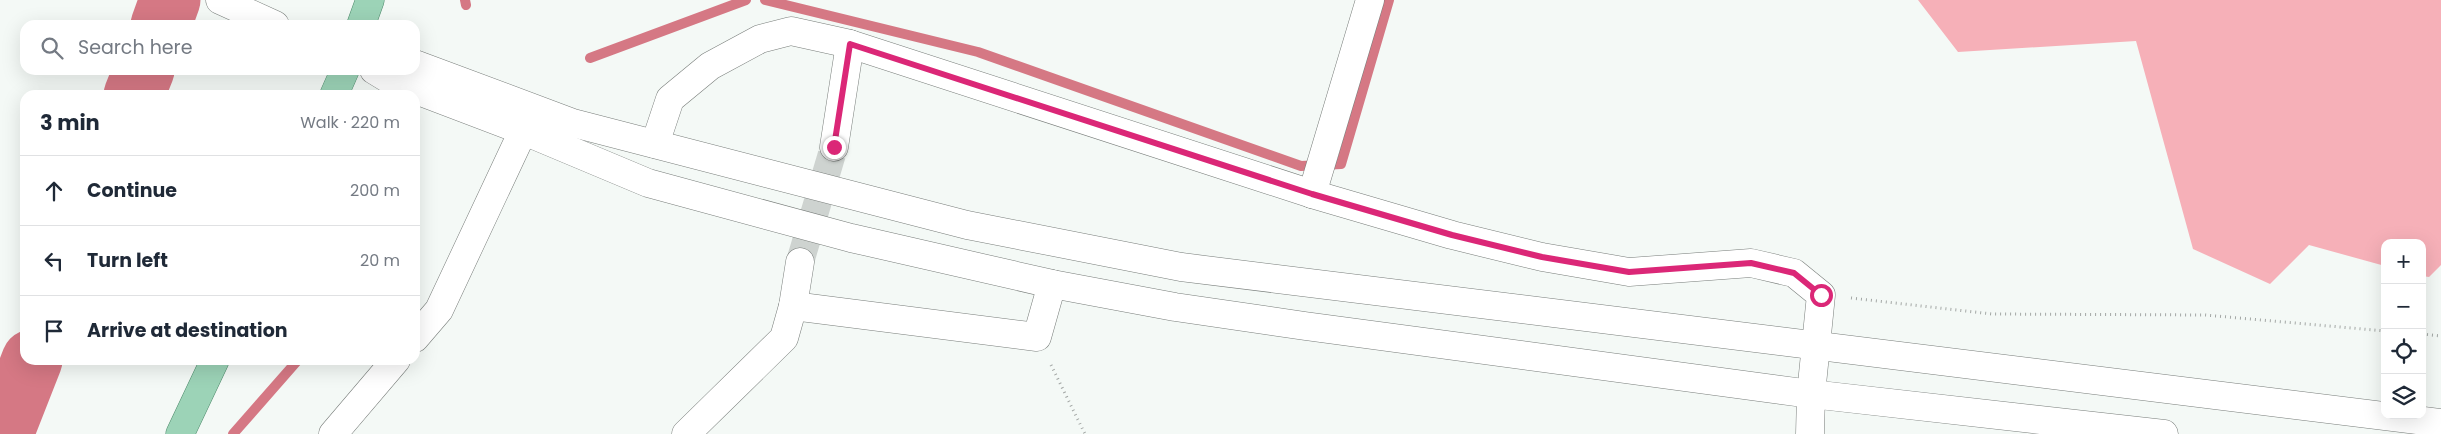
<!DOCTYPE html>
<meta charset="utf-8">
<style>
:root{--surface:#fff;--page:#f6f6f7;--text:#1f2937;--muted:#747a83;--line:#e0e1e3}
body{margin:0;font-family:Poppins,sans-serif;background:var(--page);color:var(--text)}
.controls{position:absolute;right:15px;bottom:15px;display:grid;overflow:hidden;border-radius:10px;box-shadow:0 5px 20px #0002}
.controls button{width:45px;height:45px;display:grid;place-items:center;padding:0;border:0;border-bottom:1px solid var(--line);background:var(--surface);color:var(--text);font:25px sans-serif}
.stop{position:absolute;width:15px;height:15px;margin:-11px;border:4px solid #db2777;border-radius:50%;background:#fff}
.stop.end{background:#db2777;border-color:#fff;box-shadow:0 1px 5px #0008}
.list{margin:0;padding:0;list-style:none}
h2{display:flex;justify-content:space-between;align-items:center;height:65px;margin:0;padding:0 20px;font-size:21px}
h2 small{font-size:16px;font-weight:400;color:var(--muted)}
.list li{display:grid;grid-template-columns:32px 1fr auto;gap:15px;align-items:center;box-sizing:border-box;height:70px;padding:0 20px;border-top:1px solid var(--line)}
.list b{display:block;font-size:19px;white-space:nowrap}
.list em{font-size:16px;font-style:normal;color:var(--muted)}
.icon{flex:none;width:28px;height:28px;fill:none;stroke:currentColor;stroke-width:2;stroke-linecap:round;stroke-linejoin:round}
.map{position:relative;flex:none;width:2441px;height:434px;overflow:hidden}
.search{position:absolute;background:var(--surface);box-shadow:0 5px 20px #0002;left:20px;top:20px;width:400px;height:55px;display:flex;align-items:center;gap:12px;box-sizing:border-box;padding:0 18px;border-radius:15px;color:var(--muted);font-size:19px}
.panel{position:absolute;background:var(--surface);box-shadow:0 5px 20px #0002;left:20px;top:90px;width:400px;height:275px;border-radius:15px}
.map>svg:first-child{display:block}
.green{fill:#f6b0b8}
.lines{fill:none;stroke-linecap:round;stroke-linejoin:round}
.stream{stroke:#d57884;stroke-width:10}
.river{stroke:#d57884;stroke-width:61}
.minor-tunnel{stroke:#ced3d0;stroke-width:28;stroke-dasharray:28 14;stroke-linecap:butt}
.minor-casing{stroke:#787d7a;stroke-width:29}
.major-casing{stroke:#4e8a6b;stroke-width:29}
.path{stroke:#a3a7a5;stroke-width:3;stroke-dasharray:1 4;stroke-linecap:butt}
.minor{stroke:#fff;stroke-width:28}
.major{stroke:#9cd3b7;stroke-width:28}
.route{stroke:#db2777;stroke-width:6}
</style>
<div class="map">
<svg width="2441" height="434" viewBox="0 0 2441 434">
<rect width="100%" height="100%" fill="#f4f9f6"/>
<path class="green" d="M1918 0H2441V265L2429 277 2422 276V243H2385V266L2309 245 2270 284 2193 249 2136 41 1958 52Z"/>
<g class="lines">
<g class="stream">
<path d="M465 0 466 5"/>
<path d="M765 0 978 52 1301 166 1341 164 1389 0"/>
<path d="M590 58 746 0"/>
<path d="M233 434 298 360"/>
</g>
<g class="river">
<path d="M161 25 170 0"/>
<path d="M134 95 144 70"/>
<path d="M3 434 32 360"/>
</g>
<path class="minor-tunnel" d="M800 262 834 147"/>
<defs>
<g id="minor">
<path d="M220 0 275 25"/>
<path d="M415 64 573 123 967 225 1181 267 2441 423"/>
<path d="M374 70 392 81 524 131 648 183 851 238 1052 284 1175 307 1305 326 1811 394 2164 434"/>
<path d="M655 144 670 99 710 66 760 39 791 31 850 44 1312 194 1452 235 1542 257 1629 272 1751 263 1794 273 1821 295 1811 394 1810 434"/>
<path d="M834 147 850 44"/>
<path d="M1312 194 1370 0"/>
<path d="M793 306 1037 337 1052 284"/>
<path d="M415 338 439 310 531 114"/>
<path d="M333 434 396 360"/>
<path d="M686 434 784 338 793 306 800 262"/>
</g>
<g id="major">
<path d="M361 25 370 0"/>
<path d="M334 95 345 70"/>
<path d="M180 434 215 360"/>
</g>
</defs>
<use href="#minor" class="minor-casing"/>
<use href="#major" class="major-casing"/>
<g class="path">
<path d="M1851 298 1992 314 2205 315 2385 331"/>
<path d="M2422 334 2441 336"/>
<path d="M1051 365 1085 434"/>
</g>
<use href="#minor" class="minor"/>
<use href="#major" class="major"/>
</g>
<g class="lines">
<path class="route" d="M834 147 850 44 1312 194 1452 235 1542 257 1629 272 1751 263 1794 273 1821 295"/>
</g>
</svg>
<div class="controls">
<button>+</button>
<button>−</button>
<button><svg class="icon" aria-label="locate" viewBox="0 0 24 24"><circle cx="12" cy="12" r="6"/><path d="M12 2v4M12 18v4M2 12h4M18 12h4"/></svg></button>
<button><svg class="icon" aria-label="layers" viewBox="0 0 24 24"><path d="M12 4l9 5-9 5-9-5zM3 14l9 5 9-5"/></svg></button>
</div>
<div class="stop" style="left:1821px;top:295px"></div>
<div class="stop end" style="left:834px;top:147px"></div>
<div class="search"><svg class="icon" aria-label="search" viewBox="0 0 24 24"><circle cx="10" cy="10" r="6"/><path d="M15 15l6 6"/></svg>Search here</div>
<section class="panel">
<h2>3 min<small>Walk · 220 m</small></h2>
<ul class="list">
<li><svg class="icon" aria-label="ahead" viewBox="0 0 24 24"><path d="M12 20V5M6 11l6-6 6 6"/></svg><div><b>Continue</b></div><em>200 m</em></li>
<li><svg class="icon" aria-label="left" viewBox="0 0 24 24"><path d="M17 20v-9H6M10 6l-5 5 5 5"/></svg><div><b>Turn left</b></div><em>20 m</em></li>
<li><svg class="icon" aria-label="arrive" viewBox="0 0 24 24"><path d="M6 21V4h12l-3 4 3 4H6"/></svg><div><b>Arrive at destination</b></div></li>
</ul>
</section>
</div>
